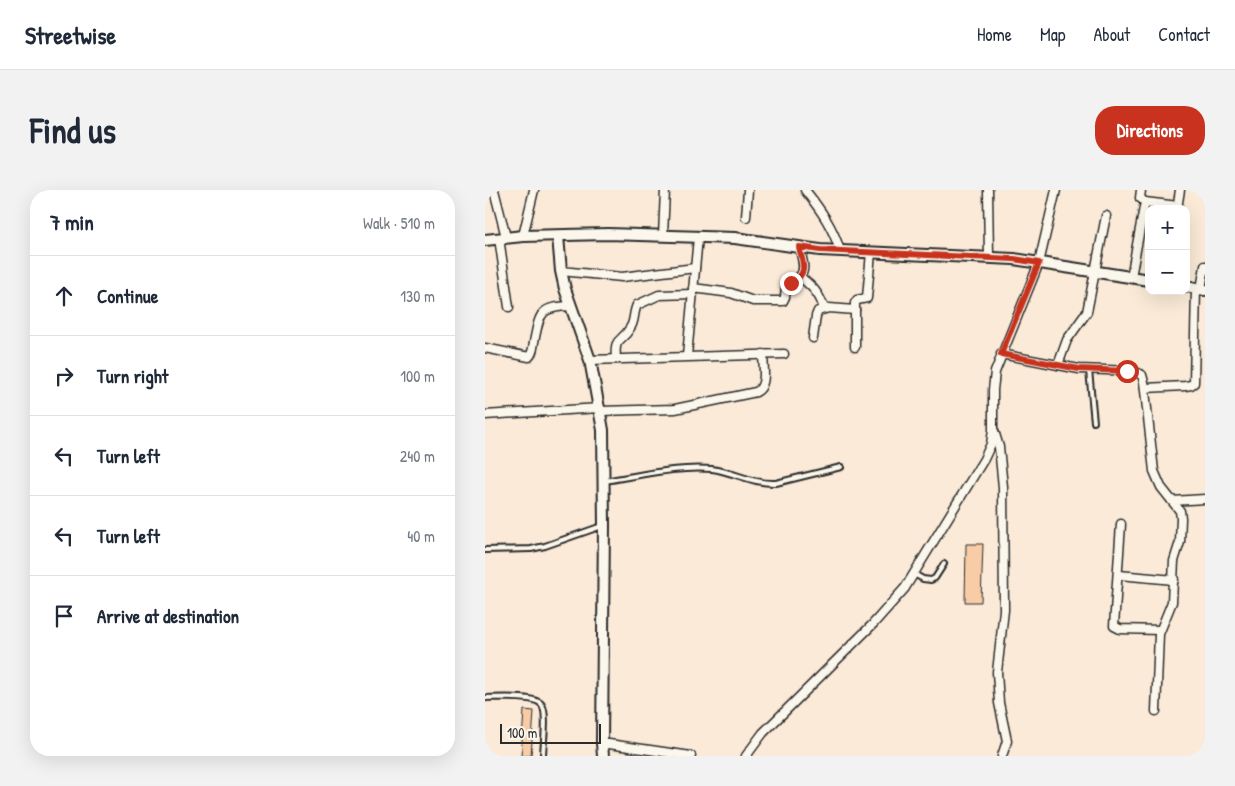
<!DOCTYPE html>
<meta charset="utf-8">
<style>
:root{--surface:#fff;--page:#f2f2f3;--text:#1f2937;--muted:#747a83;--line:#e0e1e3;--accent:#c8321e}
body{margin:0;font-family:"Patrick Hand",sans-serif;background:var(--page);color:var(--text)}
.controls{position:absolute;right:15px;top:15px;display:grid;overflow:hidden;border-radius:10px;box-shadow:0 5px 20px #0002}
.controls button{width:45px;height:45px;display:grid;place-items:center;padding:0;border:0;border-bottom:1px solid var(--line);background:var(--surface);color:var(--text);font:25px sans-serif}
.scale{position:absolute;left:15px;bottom:12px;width:101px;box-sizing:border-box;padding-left:5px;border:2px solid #2b2b2b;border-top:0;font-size:14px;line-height:18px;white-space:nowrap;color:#2b2b2b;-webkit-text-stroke:4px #fbf7ec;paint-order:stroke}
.stop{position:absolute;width:15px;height:15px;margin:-11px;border:4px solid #c8321e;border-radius:50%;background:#fff}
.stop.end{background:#c8321e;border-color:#fff;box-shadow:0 1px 5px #0008}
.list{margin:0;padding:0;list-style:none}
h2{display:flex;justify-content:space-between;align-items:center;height:65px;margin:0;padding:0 20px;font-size:21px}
h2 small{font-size:16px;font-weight:400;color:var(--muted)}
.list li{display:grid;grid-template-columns:32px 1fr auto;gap:15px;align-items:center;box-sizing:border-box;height:80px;padding:0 20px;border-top:1px solid var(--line)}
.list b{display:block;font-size:19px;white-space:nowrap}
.list em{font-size:16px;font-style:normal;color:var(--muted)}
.icon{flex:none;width:28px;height:28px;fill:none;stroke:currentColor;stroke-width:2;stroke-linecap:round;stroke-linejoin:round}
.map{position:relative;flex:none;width:720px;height:566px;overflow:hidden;border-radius:20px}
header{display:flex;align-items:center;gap:30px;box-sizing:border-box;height:70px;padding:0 25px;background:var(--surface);border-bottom:1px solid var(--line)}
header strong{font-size:24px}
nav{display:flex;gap:28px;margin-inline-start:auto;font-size:18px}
.intro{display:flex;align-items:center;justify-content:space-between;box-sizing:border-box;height:120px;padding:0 30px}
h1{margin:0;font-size:35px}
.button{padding:12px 22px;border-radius:20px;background:var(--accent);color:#fff;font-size:18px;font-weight:700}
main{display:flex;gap:30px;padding:0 30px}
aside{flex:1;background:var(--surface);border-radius:20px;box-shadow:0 5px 20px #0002}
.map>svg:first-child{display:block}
.building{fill:#f7cca6;stroke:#2b2b2b}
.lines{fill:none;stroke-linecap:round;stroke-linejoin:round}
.lane-casing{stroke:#2b2b2b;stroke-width:8}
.street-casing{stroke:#2b2b2b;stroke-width:11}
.secondary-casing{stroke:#2b2b2b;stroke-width:14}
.lane{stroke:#fbf7ec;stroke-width:4}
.street{stroke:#fbf7ec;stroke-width:8}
.secondary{stroke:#fbf7ec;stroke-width:10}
.route{stroke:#c8321e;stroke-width:6}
</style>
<header>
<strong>Streetwise</strong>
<nav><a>Home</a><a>Map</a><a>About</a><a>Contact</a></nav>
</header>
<div class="intro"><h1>Find us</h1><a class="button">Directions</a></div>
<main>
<aside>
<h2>7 min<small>Walk · 510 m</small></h2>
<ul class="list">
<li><svg class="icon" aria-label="ahead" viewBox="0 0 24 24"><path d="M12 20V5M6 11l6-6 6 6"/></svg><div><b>Continue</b></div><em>130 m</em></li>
<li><svg class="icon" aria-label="right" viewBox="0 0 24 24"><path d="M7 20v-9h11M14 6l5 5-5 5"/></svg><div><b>Turn right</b></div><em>100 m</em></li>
<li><svg class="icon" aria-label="left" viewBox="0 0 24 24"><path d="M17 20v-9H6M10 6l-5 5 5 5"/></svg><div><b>Turn left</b></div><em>240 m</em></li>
<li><svg class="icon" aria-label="left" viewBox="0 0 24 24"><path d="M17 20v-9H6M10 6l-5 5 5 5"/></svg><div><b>Turn left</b></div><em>40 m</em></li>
<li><svg class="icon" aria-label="arrive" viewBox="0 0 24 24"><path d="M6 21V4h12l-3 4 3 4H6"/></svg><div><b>Arrive at destination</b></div></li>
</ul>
</aside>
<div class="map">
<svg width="720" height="566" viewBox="0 0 720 566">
<rect width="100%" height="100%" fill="#faead7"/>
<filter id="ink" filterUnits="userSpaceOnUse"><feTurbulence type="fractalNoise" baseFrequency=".02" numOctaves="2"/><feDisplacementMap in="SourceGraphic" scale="10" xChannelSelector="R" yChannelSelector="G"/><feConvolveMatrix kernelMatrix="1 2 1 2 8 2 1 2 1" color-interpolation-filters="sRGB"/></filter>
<g filter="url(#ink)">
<g class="building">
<path d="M481 354H498L496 412H480Z"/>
<path d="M39 520 49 521 46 566H36Z"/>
</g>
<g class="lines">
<defs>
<g id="lane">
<path d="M604 180 609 232"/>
<path d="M119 291C154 286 191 276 227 279 249 282 268 294 291 293L356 277"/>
<path d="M0 360 46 359 60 356 117 336"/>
<path d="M429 384 438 389 446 390 450 388 459 374"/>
<path d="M0 508C12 508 51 505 57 515 63 524 58 554 58 566"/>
</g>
<g id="street">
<path d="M9 0 21 47"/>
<path d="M320 0C335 19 348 37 355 61"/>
<path d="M503 0 504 68"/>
<path d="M656 0 655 8 660 12 693 16"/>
<path d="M692 19 695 0"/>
<path d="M261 27 263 0"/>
<path d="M38 46 49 0"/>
<path d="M178 46 180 0"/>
<path d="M14 48 24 117"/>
<path d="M76 81 137 87 210 78"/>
<path d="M315 87C327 96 335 104 339 119"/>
<path d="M646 87 660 12"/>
<path d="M208 98 246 103 268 111H298L300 107 301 96C306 93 312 91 315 86 322 79 316 66 314 57"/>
<path d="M716 99 720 76"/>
<path d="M328 148 331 126 333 121 344 118 370 120"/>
<path d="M370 157V113L372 110 382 108 386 62"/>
<path d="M0 158 44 167C48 163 48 158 49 152 55 123 54 117 86 116"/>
<path d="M516 164 594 179 648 181 657 185 659 192 669 281 676 297 695 321 696 328 695 352 689 371 687 412 674 444 671 521"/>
<path d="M202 166 213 47"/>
<path d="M131 169C129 145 136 154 145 138 150 132 148 123 152 115L174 105 208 104"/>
<path d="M105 170 299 164"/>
<path d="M573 175 582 150 602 122 621 26"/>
<path d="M660 198 700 196 706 195 709 193 711 98"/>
<path d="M115 221 190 219 271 202C283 196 278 176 278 164"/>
<path d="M0 225 115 218"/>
<path d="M509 241 514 257 518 297 519 420 512 482 514 513 522 551 517 566"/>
<path d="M687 311 720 309"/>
<path d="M636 334 629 436 635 439 675 440"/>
<path d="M634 385 689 390"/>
<path d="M117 553 206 566"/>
<path d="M261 566 278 543 388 434 420 398 499 269 506 254 508 240V200L510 182 554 73 571 0"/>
</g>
<g id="secondary">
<path d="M73 46 76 81 80 99 105 170 118 240 119 335 117 553 118 566"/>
<path d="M0 50 38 46 123 44 250 48 335 60 529 69 664 90"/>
<path d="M701 96 720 100"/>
</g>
</defs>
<use href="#lane" class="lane-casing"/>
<use href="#street" class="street-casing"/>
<use href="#secondary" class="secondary-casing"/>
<use href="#lane" class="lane"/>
<use href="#street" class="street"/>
<use href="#secondary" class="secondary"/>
</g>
</g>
<g class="lines" filter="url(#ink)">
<path class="route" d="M306 93C324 83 318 74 314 57L335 60 529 69 554 73 516 164 594 179 642 181"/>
</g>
</svg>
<div class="controls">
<button>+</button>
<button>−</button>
</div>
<div class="scale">100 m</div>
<div class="stop" style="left:642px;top:181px"></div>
<div class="stop end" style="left:306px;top:93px"></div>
</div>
</main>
